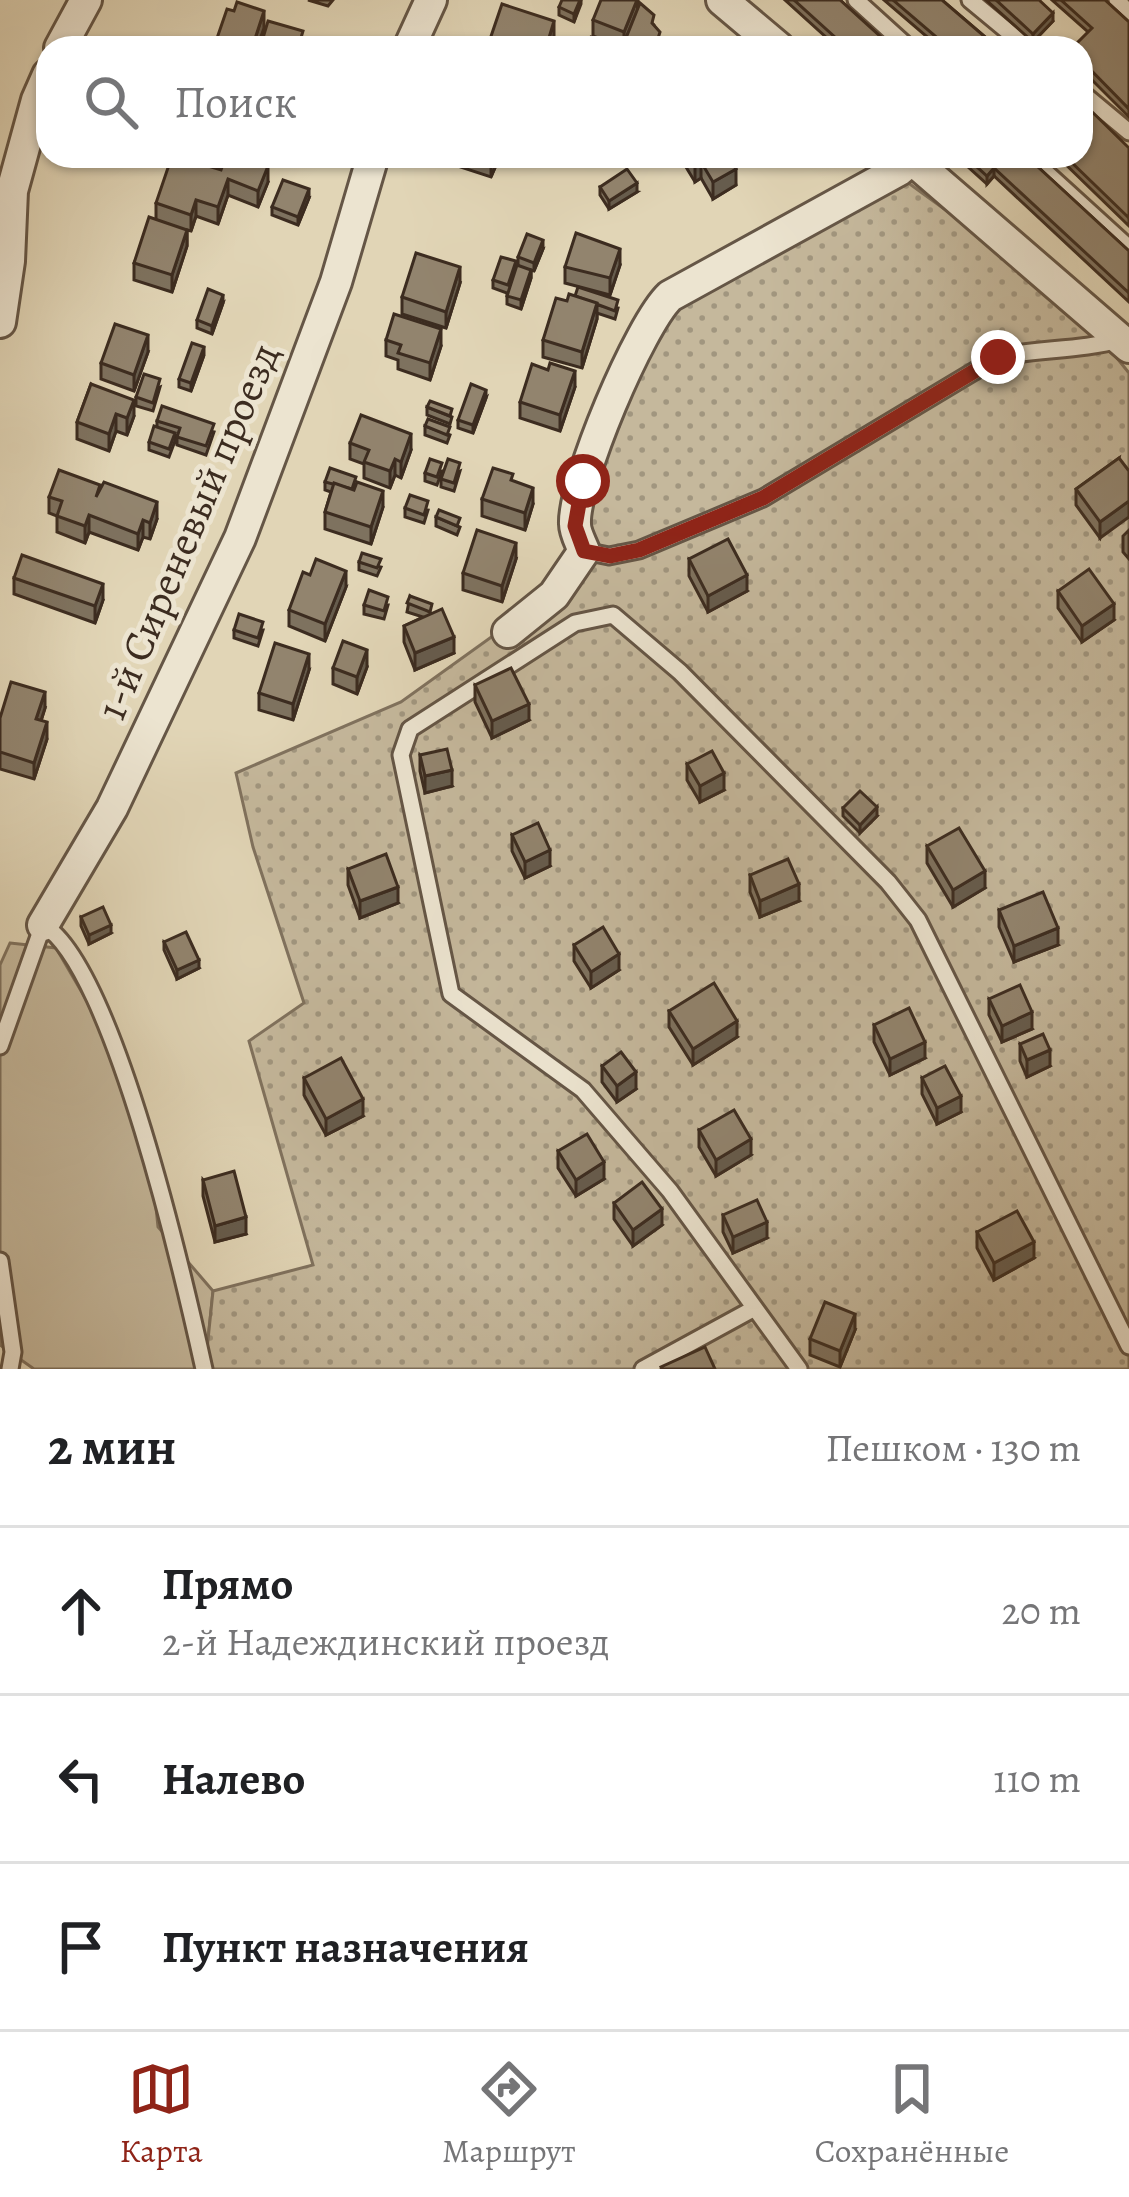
<!DOCTYPE html>
<html lang="ru">
<meta charset="utf-8">
<style>
:root{--surface:#fff;--page:#f6f6f6;--text:#202124;--muted:#757577;--line:#e0e0e0;--accent:#8f2418}
body{margin:0;font-family:Alegreya,serif;background:var(--page);color:var(--text)}
.stop{position:absolute;width:36px;height:36px;margin:-27px;border:9px solid #8f2418;border-radius:50%;background:#fff}
.stop.end{background:#8f2418;border-color:#fff;box-shadow:0 3px 12px #0008}
.list{margin:0;padding:0;list-style:none}
h2{display:flex;justify-content:space-between;align-items:center;height:156px;margin:0;padding:0 48px;font-size:51px}
h2 small{font-size:39px;font-weight:400;color:var(--muted)}
.list li{display:grid;grid-template-columns:78px 1fr auto;gap:36px;align-items:center;box-sizing:border-box;height:168px;padding:0 48px;border-top:3px solid var(--line)}
.list b{display:block;font-size:45px;white-space:nowrap}
.list p{margin:0;font-size:39px;white-space:nowrap;color:var(--muted)}
.list em{font-size:39px;font-style:normal;color:var(--muted)}
.icon{flex:none;width:66px;height:66px;fill:none;stroke:currentColor;stroke-width:2;stroke-linecap:round;stroke-linejoin:round}
.map{position:relative;flex:none;width:1129px;height:1369px;overflow:hidden}
.search{position:absolute;background:var(--surface);box-shadow:0 3px 9px #0004;left:36px;right:36px;top:36px;height:132px;display:flex;align-items:center;gap:30px;box-sizing:border-box;padding:0 42px;border-radius:36px;color:var(--muted);font-size:45px}
.sheet{height:660px;background:var(--surface)}
nav{display:flex;justify-content:space-around;align-items:center;box-sizing:border-box;height:168px;border-top:3px solid var(--line);background:var(--surface);font-size:33px;color:var(--muted)}
nav a{display:grid;justify-items:center;gap:6px}
nav .on{color:var(--accent)}
.map>svg:first-child{display:block}
.grass{fill:#c5b89c;stroke:#80725e;stroke-width:3}
.park{fill:url(#park-dots);stroke:#80725e;stroke-width:3}
.lines{fill:none;stroke-linecap:round;stroke-linejoin:round}
.lane-casing{stroke:#655646;stroke-width:21}
.street-casing{stroke:#655646;stroke-width:36}
.lane{stroke:#ece4d0;stroke-width:15}
.street{stroke:#ece4d0;stroke-width:30}
.wall{fill:#7e725f;stroke:#3c2c20;stroke-width:3}
.shaded-wall{fill:#665c4d;stroke:#3c2c20;stroke-width:3}
.building{fill:#92846e;stroke:#3c2c20;stroke-width:3}
.route{stroke:#8f2418;stroke-width:15}
.labels{text-anchor:middle;stroke-width:10;stroke-linejoin:round;paint-order:stroke}
.street-label{font-size:42px;fill:#3c2c20;stroke:#ece4d0}
</style>
<div class="map">
<svg width="1129" height="1369" viewBox="0 0 1129 1369">
<defs>
<pattern id="park-dots" width="8" height="8" patternUnits="userSpaceOnUse" patternTransform="scale(3)"><rect width="8" height="8" fill="#c5b89c"/><path d="M2 2h.1M6 6h.1" fill="none" stroke="#a1967f" stroke-width="1.8" stroke-linecap="round"/></pattern>
</defs>
<rect width="100%" height="100%" fill="#e1d5b6"/>
<filter id="stains"><feTurbulence type="fractalNoise" baseFrequency=".00167" numOctaves="4"/><feColorMatrix values="0 0 0 0 .2 0 0 0 0 .09 0 0 0 0 .02 0 0 0 .5 -.17"/></filter>
<radialGradient id="worn" r=".72"><stop offset=".6" stop-color="#630" stop-opacity="0"/><stop offset="1" stop-color="#630" stop-opacity=".3"/></radialGradient>
<path class="grass" d="M10 943 56 948 98 1020 154 1188 158 1227 213 1291 205 1369H34L0 1345V965Z"/>
<path class="park" d="M907 182 998 248 1100 337 1129 373V1369H205L213 1291 313 1265 249 1041 304 1003 253 847 236 773 401 702 543 600 587 528 594 483 652 337 666 313Z"/>
<g class="lines">
<defs>
<g id="lane">
<path d="M856 0 909 48"/>
<path d="M970 0 1028 48"/>
<path d="M1117 0 1129 13"/>
<path d="M1081 92 1129 132"/>
<path d="M1028 156 1129 248"/>
<path d="M584 551 609 556 639 550 763 498 998 357C1039 348 1081 351 1121 339"/>
<path d="M0 1046 43 925C113 964 185 1283 204 1369"/>
<path d="M0 1261 13 1352 10 1369"/>
<path d="M643 1369 753 1309"/>
<path d="M799 1369 670 1191 583 1090 451 994 401 755 410 729 575 623 613 615 680 672 888 882 918 920 1129 1346"/>
</g>
<g id="street">
<path d="M722 0 779 48"/>
<path d="M60 48 86 0"/>
<path d="M409 48 431 0"/>
<path d="M908 156 1129 347"/>
<path d="M0 322 9 261 12 191 37 100 48 75"/>
<path d="M508 632 554 595 584 551C581 543 575 533 575 524 573 482 640 324 670 296L899 170 912 159"/>
<path d="M43 925 112 808 240 538 336 282 373 156"/>
</g>
</defs>
<use href="#lane" class="lane-casing"/>
<use href="#street" class="street-casing"/>
<use href="#lane" class="lane"/>
<use href="#street" class="street"/>
</g>
<g class="wall">
<path d="M308 0H333L328 6Z"/>
<path d="M581 0 574 22 559 15V7Z"/>
<path d="M638 0V9L654 25 660 48H626V44L623 48 593 36V20Z"/>
<path d="M785 0H840L893 48H838Z"/>
<path d="M884 0H942L998 48H940Z"/>
<path d="M986 0H1039L1053 21 1033 42Z"/>
<path d="M1052 0H1105L1129 22V117L1081 69V48L1088 32Z"/>
<path d="M1129 148V226L1057 156H1081Z"/>
<path d="M213 156V168L268 182 258 207 228 195 218 224 196 216 191 231 187 230V246L172 292 134 280V263L156 219V203Z"/>
<path d="M445 156H500L491 177 445 162Z"/>
<path d="M686 156H729L736 185 713 199 701 178 695 182 686 167Z"/>
<path d="M956 156H1026L1129 251V302L994 176 987 184Z"/>
<path d="M600 187 637 192 609 209 600 195Z"/>
<path d="M309 198 298 225 272 215V207Z"/>
<path d="M543 249 534 271 531 270V278L521 309 507 304V293L493 288V280L516 270 518 265V257Z"/>
<path d="M620 265 610 295 565 283V267Z"/>
<path d="M460 283 446 328 402 314V297Z"/>
<path d="M567 301 618 308 615 319 597 313V319L582 368 543 357V340Z"/>
<path d="M223 303 212 334 197 328V320Z"/>
<path d="M386 340 441 346 430 380 398 369V360L386 356Z"/>
<path d="M148 352 134 391 101 379V363Z"/>
<path d="M204 355 191 391 179 387V379Z"/>
<path d="M548 370 575 387 560 431 520 418V402Z"/>
<path d="M91 384 134 416 127 435 116 431 109 451 77 439V422Z"/>
<path d="M160 387 153 411 136 406V397Z"/>
<path d="M486 398 473 433 458 428V420Z"/>
<path d="M427 407 452 417 450 424 427 415Z"/>
<path d="M157 421 214 432 206 455 177 445V436L175 435V441L169 457 149 450V442L157 427Z"/>
<path d="M425 426 450 435 447 443 425 435Z"/>
<path d="M350 443 411 450 401 478 395 475 390 488 364 478V464L350 459Z"/>
<path d="M1119 458 1100 538 1076 505V489Z"/>
<path d="M442 471 437 485 425 481V473Z"/>
<path d="M460 471 454 491 441 487V479Z"/>
<path d="M325 482 356 485 383 507 371 544 325 529V512L331 492 325 490Z"/>
<path d="M100 489 157 519 150 539 143 537 138 550 89 532 85 543 57 532V516L49 513V497Z"/>
<path d="M482 499 533 504 525 530 482 516Z"/>
<path d="M405 508 428 510 424 523 405 517Z"/>
<path d="M436 517 460 527 457 535 436 526Z"/>
<path d="M1129 530V559L1123 552V536Z"/>
<path d="M516 559 502 602 463 590V573Z"/>
<path d="M689 559 747 591 708 612 689 576Z"/>
<path d="M359 562 381 567 377 576 359 570Z"/>
<path d="M14 578 103 600 95 623 14 594Z"/>
<path d="M346 587 325 641 289 626V610Z"/>
<path d="M1058 591 1114 620 1082 642 1058 608Z"/>
<path d="M410 596 432 614 454 653 415 670 404 642V626L423 617 407 612Z"/>
<path d="M364 605H388L384 619 364 614Z"/>
<path d="M234 630H263L258 646 234 638Z"/>
<path d="M367 667 357 694 333 684V668Z"/>
<path d="M309 670 293 720 259 710V693Z"/>
<path d="M475 685 529 720 492 738 475 702Z"/>
<path d="M45 708 41 721 47 739 34 779 0 769V718Z"/>
<path d="M420 755 452 786 425 793 420 771Z"/>
<path d="M687 764 724 790 700 802 687 780Z"/>
<path d="M843 808 877 816 860 833 843 816Z"/>
<path d="M512 835 550 866 525 878 512 851Z"/>
<path d="M927 846 985 888 953 907 927 863Z"/>
<path d="M348 869 398 903 360 918 348 885Z"/>
<path d="M750 875 799 901 760 917 750 892Z"/>
<path d="M999 910 1058 945 1014 962 999 927Z"/>
<path d="M81 917 111 933 89 944 81 926Z"/>
<path d="M164 942 199 968 177 979 164 950Z"/>
<path d="M574 945 619 970 591 988 574 961Z"/>
<path d="M989 999 1032 1029 1002 1042 989 1015Z"/>
<path d="M669 1011 737 1037 693 1065 669 1027Z"/>
<path d="M874 1025 925 1058 890 1075 874 1042Z"/>
<path d="M1020 1044 1050 1066 1027 1077 1020 1061Z"/>
<path d="M602 1066 636 1089 617 1102 602 1082Z"/>
<path d="M304 1078 363 1116 326 1135 304 1095Z"/>
<path d="M922 1078 961 1112 937 1124 922 1094Z"/>
<path d="M699 1130 751 1155 716 1176 699 1147Z"/>
<path d="M558 1151 604 1179 576 1196 558 1168Z"/>
<path d="M203 1180 246 1234 215 1242 203 1196Z"/>
<path d="M614 1203 662 1225 633 1246 614 1219Z"/>
<path d="M723 1215 767 1238 733 1253 723 1232Z"/>
<path d="M977 1232 1034 1258 994 1280 977 1248Z"/>
<path d="M855 1330 840 1367 810 1355V1339Z"/>
</g>
<g class="shaded-wall">
<path d="M580 0H581V4L574 22V14Z"/>
<path d="M637 0 638 13 626 38 624 48V32Z"/>
<path d="M264 11V28L257 48H252Z"/>
<path d="M1053 13V21L1033 42V34Z"/>
<path d="M554 21V38L551 48H546Z"/>
<path d="M493 156H500L491 177V160Z"/>
<path d="M701 162V178L695 182V165Z"/>
<path d="M268 166V182L258 207V191Z"/>
<path d="M994 168V176L987 184V176Z"/>
<path d="M736 169V185L713 199V182Z"/>
<path d="M228 179V195L218 224V207Z"/>
<path d="M637 183V192L609 209V201Z"/>
<path d="M309 189V198L298 225V217Z"/>
<path d="M196 200V216L191 231V215Z"/>
<path d="M187 230V246L172 292V275Z"/>
<path d="M543 240V249L534 271V263Z"/>
<path d="M620 249V265L610 295V278Z"/>
<path d="M460 267V283L446 328V312Z"/>
<path d="M531 270V278L521 309V300Z"/>
<path d="M223 295V303L212 334V326Z"/>
<path d="M597 303V319L582 368V352Z"/>
<path d="M441 329V346L430 380V363Z"/>
<path d="M148 335V352L134 391V375Z"/>
<path d="M204 347V355L191 391V383Z"/>
<path d="M575 371V387L560 431V415Z"/>
<path d="M486 390V398L473 433V425Z"/>
<path d="M134 400V416L127 435V418Z"/>
<path d="M116 414V431L109 451V434Z"/>
<path d="M411 434V450L401 478V462Z"/>
<path d="M395 459V475L390 488V471Z"/>
<path d="M533 488V504L525 530V513Z"/>
<path d="M383 491V507L371 544V527Z"/>
<path d="M1129 501V517L1100 538V522Z"/>
<path d="M157 502V519L150 539V523Z"/>
<path d="M89 515V532L85 543V526Z"/>
<path d="M143 520V537L138 550V534Z"/>
<path d="M516 543V559L502 602V586Z"/>
<path d="M346 571V587L325 641V624Z"/>
<path d="M747 575V591L708 612V596Z"/>
<path d="M103 584V600L95 623V606Z"/>
<path d="M1114 604V620L1082 642V626Z"/>
<path d="M454 637V653L415 670V653Z"/>
<path d="M367 650V667L357 694V677Z"/>
<path d="M309 654V670L293 720V704Z"/>
<path d="M45 692V708L36 736V719Z"/>
<path d="M529 704V720L492 738V721Z"/>
<path d="M47 722V739L34 779V763Z"/>
<path d="M452 770V786L425 793V776Z"/>
<path d="M724 773V790L700 802V786Z"/>
<path d="M877 807V816L860 833V825Z"/>
<path d="M550 850V866L525 878V862Z"/>
<path d="M985 871V888L953 907V890Z"/>
<path d="M799 884V901L760 917V901Z"/>
<path d="M398 887V903L360 918V901Z"/>
<path d="M111 925V933L89 944V935Z"/>
<path d="M1058 928V945L1014 962V946Z"/>
<path d="M619 954V970L591 988V972Z"/>
<path d="M199 960V968L177 979V970Z"/>
<path d="M1032 1012V1029L1002 1042V1026Z"/>
<path d="M737 1021V1037L693 1065V1049Z"/>
<path d="M925 1042V1058L890 1075V1059Z"/>
<path d="M1050 1050V1066L1027 1077V1060Z"/>
<path d="M636 1072V1089L617 1102V1086Z"/>
<path d="M961 1096V1112L937 1124V1108Z"/>
<path d="M363 1099V1116L326 1135V1119Z"/>
<path d="M751 1139V1155L716 1176V1160Z"/>
<path d="M604 1162V1179L576 1196V1180Z"/>
<path d="M662 1209V1225L633 1246V1230Z"/>
<path d="M246 1217V1234L215 1242V1226Z"/>
<path d="M767 1222V1238L733 1253V1237Z"/>
<path d="M1034 1242V1258L994 1280V1263Z"/>
<path d="M855 1314V1330L840 1367V1351Z"/>
</g>
<g class="building">
<path d="M562 0H580L574 14 559 7Z"/>
<path d="M601 0H637L624 32 593 20Z"/>
<path d="M794 0H840L893 48H847Z"/>
<path d="M893 0H942L998 48H949Z"/>
<path d="M996 0H1039L1053 13 1033 34Z"/>
<path d="M1061 0H1105L1129 22V109L1081 60V48H1072L1092 28Z"/>
<path d="M237 2 264 11 252 48H227L215 44 227 9 234 11Z"/>
<path d="M640 3 654 15 652 23 660 32 655 48H635L626 38Z"/>
<path d="M502 4 554 21 546 48H487Z"/>
<path d="M268 21 303 31 298 48H260Z"/>
<path d="M591 37 609 42 607 48 588 46Z"/>
<path d="M1081 101 1129 148V218L1065 156H1081Z"/>
<path d="M172 156H212L208 166 221 170 226 156H240L268 166 258 191 228 179 218 207 196 200 191 215 156 203Z"/>
<path d="M689 156H729L736 169 713 182 701 162 695 165Z"/>
<path d="M965 156H1026L1129 251V293L994 168 987 176Z"/>
<path d="M627 169 637 183 609 201 600 187Z"/>
<path d="M283 180 309 189 298 217 272 207Z"/>
<path d="M149 217 187 230 172 275 134 263Z"/>
<path d="M576 233 620 249 610 278 565 267Z"/>
<path d="M527 234 543 240 534 263 518 257Z"/>
<path d="M416 253 460 267 446 312 402 297Z"/>
<path d="M501 257 516 261 508 285 493 280Z"/>
<path d="M517 265 531 270 521 300 507 296Z"/>
<path d="M578 287 618 300 615 311 575 296Z"/>
<path d="M208 289 223 295 212 326 197 320Z"/>
<path d="M569 294 597 303 582 352 543 340 556 298 567 301Z"/>
<path d="M394 314 441 329 430 363 398 353 401 345 386 340Z"/>
<path d="M115 324 148 335 134 375 101 363Z"/>
<path d="M192 343 204 347 191 383 179 379Z"/>
<path d="M550 363 575 371 560 415 520 402 532 364 548 370Z"/>
<path d="M144 374 160 379 153 403 136 397Z"/>
<path d="M91 384 134 400 127 418 116 414 109 434 77 422Z"/>
<path d="M471 384 486 390 473 425 458 420Z"/>
<path d="M430 401 452 409 450 416 427 407Z"/>
<path d="M162 406 214 424 206 446 177 437 180 428 157 421Z"/>
<path d="M361 415 411 434 401 462 395 459 390 471 364 462 369 450 350 443Z"/>
<path d="M428 419 450 427 447 435 425 426Z"/>
<path d="M154 426 175 433 169 449 149 442Z"/>
<path d="M1119 458 1129 471V501L1100 522 1076 489Z"/>
<path d="M430 459 442 463 437 477 425 473Z"/>
<path d="M448 459 460 463 454 483 441 479Z"/>
<path d="M330 468 356 477 352 489 325 482Z"/>
<path d="M493 468 513 474 511 480 533 488 525 513 482 499Z"/>
<path d="M59 470 100 485 96 497 104 482 157 502 150 523 143 520 138 534 89 515 85 526 57 516 62 501 49 497Z"/>
<path d="M357 482 383 491 371 527 325 512 334 483 354 490Z"/>
<path d="M410 495 428 501 424 515 405 508Z"/>
<path d="M439 510 460 518 457 526 436 517Z"/>
<path d="M477 530 516 543 502 586 463 573Z"/>
<path d="M728 539 747 575 708 596 689 559Z"/>
<path d="M362 553 381 559 377 568 359 562Z"/>
<path d="M22 555 103 584 95 606 14 578Z"/>
<path d="M316 559 346 571 325 624 289 610 303 572 310 575Z"/>
<path d="M1089 569 1114 604 1082 626 1058 591Z"/>
<path d="M369 590 388 597 384 611 364 605Z"/>
<path d="M410 596 432 604 430 612 407 603Z"/>
<path d="M442 609 454 637 415 653 404 626Z"/>
<path d="M239 614 263 622 258 638 234 630Z"/>
<path d="M343 641 367 650 357 677 333 668Z"/>
<path d="M275 643 309 654 293 704 259 693Z"/>
<path d="M511 668 529 704 492 721 475 685Z"/>
<path d="M11 682 45 692 36 719 47 722 34 763 0 752V718Z"/>
<path d="M447 749 452 770 425 776 420 755Z"/>
<path d="M712 751 724 773 700 786 687 764Z"/>
<path d="M860 791 877 807 860 825 843 808Z"/>
<path d="M538 823 550 850 525 862 512 835Z"/>
<path d="M959 828 985 871 953 890 927 846Z"/>
<path d="M386 854 398 887 360 901 348 869Z"/>
<path d="M788 859 799 884 760 901 750 875Z"/>
<path d="M1043 892 1058 928 1014 946 999 910Z"/>
<path d="M103 907 111 925 89 935 81 917Z"/>
<path d="M603 927 619 954 591 972 574 945Z"/>
<path d="M186 932 199 960 177 970 164 942Z"/>
<path d="M714 983 737 1021 693 1049 669 1011Z"/>
<path d="M1020 985 1032 1012 1002 1026 989 999Z"/>
<path d="M909 1008 925 1042 890 1059 874 1025Z"/>
<path d="M1043 1034 1050 1050 1027 1060 1020 1044Z"/>
<path d="M621 1052 636 1072 617 1086 602 1066Z"/>
<path d="M341 1058 363 1099 326 1119 304 1078Z"/>
<path d="M945 1066 961 1096 937 1108 922 1078Z"/>
<path d="M734 1110 751 1139 716 1160 699 1130Z"/>
<path d="M587 1134 604 1162 576 1180 558 1151Z"/>
<path d="M234 1171 246 1217 215 1226 203 1180Z"/>
<path d="M642 1182 662 1209 633 1230 614 1203Z"/>
<path d="M757 1200 767 1222 733 1237 723 1215Z"/>
<path d="M1017 1211 1034 1242 994 1263 977 1232Z"/>
<path d="M825 1302 855 1314 840 1351 810 1339Z"/>
<path d="M705 1347 715 1369H662L661 1367Z"/>
</g>
<g class="lines">
<path class="route" d="M583 481 575 526 584 551 610 556 639 550 763 498 998 357"/>
</g>
<g class="labels">
<g class="street-label">
<text transform="translate(187 531) rotate(-67)" y="15">1-й Сиреневый проезд</text>
</g>
</g>
<rect width="100%" height="100%" filter="url(#stains)"/>
<rect width="100%" height="100%" fill="url(#worn)"/>
</svg>
<div class="stop" style="left:583px;top:481px"></div>
<div class="stop end" style="left:998px;top:357px"></div>
<div class="search"><svg class="icon" aria-label="search" viewBox="0 0 24 24"><circle cx="10" cy="10" r="6"/><path d="M15 15l6 6"/></svg>Поиск</div>
</div>
<section class="sheet">
<h2>2 мин<small>Пешком · 130 m</small></h2>
<ul class="list">
<li><svg class="icon" aria-label="ahead" viewBox="0 0 24 24"><path d="M12 20V5M6 11l6-6 6 6"/></svg><div><b>Прямо</b><p>2-й Надеждинский проезд</p></div><em>20 m</em></li>
<li><svg class="icon" aria-label="left" viewBox="0 0 24 24"><path d="M17 20v-9H6M10 6l-5 5 5 5"/></svg><div><b>Налево</b></div><em>110 m</em></li>
<li><svg class="icon" aria-label="arrive" viewBox="0 0 24 24"><path d="M6 21V4h12l-3 4 3 4H6"/></svg><div><b>Пункт назначения</b></div></li>
</ul>
</section>
<nav>
<a class="on"><svg class="icon" aria-label="map" viewBox="0 0 24 24"><path d="M3 6l6-2 6 2 6-2v14l-6 2-6-2-6 2zM9 4v14M15 6v14"/></svg>Карта</a>
<a><svg class="icon" aria-label="directions" viewBox="0 0 24 24"><path d="M12 3l9 9-9 9-9-9zM9 14v-3h6M13 9l2 2-2 2"/></svg>Маршрут</a>
<a><svg class="icon" aria-label="saved" viewBox="0 0 24 24"><path d="M7 4h10v16l-5-4-5 4z"/></svg>Сохранённые</a>
</nav>
